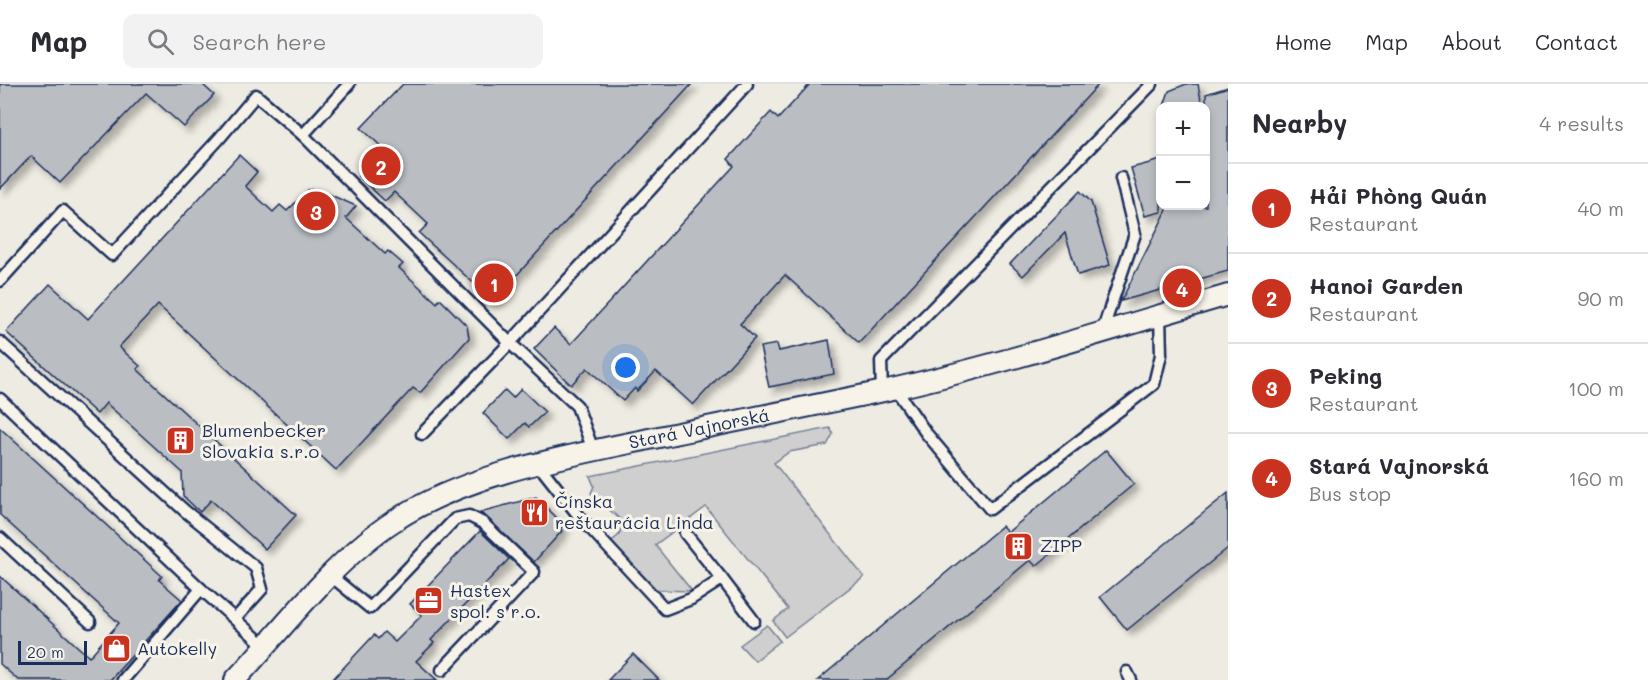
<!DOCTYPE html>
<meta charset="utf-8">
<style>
:root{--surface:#fff;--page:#f2f2f3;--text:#2b2b33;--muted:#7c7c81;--line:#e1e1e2;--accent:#c8321e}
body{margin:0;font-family:Mali,sans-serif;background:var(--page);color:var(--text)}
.controls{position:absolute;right:18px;top:18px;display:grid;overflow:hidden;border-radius:12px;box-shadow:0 3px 9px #0003}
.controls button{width:54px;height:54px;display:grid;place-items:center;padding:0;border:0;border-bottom:2px solid var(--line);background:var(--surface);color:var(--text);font:30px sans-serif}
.scale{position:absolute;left:18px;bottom:15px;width:69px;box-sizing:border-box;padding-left:6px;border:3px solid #1b2f5e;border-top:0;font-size:16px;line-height:21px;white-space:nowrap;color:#1b2f5e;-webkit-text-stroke:4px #f7f3e8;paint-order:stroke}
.you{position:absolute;left:626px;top:284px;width:21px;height:21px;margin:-15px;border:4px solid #fff;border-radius:50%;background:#1a73e8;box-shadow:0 0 0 9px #1a73e833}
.badge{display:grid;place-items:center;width:39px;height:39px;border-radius:50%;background:var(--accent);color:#fff;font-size:20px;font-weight:700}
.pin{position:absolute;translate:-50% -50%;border:3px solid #fff;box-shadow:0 2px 6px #0006}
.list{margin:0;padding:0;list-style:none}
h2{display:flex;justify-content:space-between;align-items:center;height:78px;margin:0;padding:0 24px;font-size:26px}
h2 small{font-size:20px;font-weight:400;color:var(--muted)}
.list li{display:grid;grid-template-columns:39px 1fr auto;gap:18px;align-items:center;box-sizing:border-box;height:90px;padding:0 24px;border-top:2px solid var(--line)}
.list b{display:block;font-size:22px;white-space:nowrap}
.list p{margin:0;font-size:20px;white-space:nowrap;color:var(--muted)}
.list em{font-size:20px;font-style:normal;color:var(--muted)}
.icon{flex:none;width:33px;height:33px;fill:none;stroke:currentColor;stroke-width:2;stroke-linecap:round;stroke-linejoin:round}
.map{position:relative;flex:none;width:1228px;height:596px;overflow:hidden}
header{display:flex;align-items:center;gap:36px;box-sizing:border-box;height:84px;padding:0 30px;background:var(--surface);border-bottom:2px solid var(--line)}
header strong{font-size:28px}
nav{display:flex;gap:33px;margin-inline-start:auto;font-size:21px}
.search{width:420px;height:54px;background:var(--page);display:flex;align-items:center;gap:15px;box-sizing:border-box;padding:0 21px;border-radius:12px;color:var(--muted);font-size:22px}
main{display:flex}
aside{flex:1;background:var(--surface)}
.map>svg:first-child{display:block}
.green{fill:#cfcfcf;stroke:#757f96;stroke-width:1.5}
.building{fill:#babdc2;stroke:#1b2f5e;stroke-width:1.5;filter:url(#shadow)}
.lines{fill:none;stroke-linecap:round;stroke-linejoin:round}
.service-casing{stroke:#1b2f5e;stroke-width:15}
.minor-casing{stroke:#1b2f5e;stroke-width:24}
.service{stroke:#f7f3e8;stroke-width:10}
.minor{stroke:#f7f3e8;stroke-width:20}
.labels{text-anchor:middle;stroke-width:6;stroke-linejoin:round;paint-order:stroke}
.street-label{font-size:18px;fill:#1b2f5e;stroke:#f7f3e8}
.poi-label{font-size:18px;fill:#1b2f5e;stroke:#f7f3e8;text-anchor:start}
</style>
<header>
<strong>Map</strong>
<div class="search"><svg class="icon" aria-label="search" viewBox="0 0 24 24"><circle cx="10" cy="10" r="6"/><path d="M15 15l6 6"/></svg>Search here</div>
<nav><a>Home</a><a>Map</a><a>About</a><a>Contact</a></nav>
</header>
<main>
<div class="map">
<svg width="1228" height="596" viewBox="0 0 1228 596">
<defs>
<filter id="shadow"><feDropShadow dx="5.5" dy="5.5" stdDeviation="3" flood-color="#0004"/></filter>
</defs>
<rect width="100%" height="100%" fill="#eeebe2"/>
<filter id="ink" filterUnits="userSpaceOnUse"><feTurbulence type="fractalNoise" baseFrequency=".0167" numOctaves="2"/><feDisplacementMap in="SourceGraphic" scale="12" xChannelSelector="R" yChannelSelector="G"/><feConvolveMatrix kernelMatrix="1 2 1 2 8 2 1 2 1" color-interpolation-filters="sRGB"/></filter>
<g filter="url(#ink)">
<g class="green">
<path d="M830 344 833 350 827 361 789 368 774 379 864 493 785 553 773 537 788 525 706 423 655 461 692 507 657 506 610 459 619 451 623 438 591 409 594 402 590 392Z"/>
<path d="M767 541 780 557 755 577 740 561Z"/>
</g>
<g class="building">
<path d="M0 0H202L214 11 184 43 146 9 60 99 31 72 0 105Z"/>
<path d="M403 0H692L493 217 419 149 428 140 394 108 385 117 358 92 383 64 361 44Z"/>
<path d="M810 0H1099L859 259 785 191 740 240 755 254 693 321 656 287 637 307 635 304 623 317 587 284 571 301 534 265 554 244 571 260 734 82 728 75 771 28 778 35Z"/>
<path d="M1186 0H1198L1202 22H1164L1169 7Z"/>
<path d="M1228 3V187L1121 217 1169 122H1206V10Z"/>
<path d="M239 71 257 88 245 102 273 128 280 121 287 127 308 106 317 105 356 122 346 134 385 170 388 167 403 180 399 184 437 219 440 215 467 242 469 254 420 309 413 304 336 386 158 221 119 263 140 282 137 285 296 431 265 465 211 416 200 428 183 412 182 388 106 319 97 330 6 248 50 200 88 235Z"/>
<path d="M1161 76V128L1145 132 1131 84Z"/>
<path d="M1080 107 1091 118 1110 181 1078 191 1065 149 1023 192 1010 180Z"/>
<path d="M829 256 834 290 769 303 760 263 777 260 779 267Z"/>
<path d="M521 305 545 328 529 343 525 339 509 355 483 329 505 306 513 314Z"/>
<path d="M0 344 162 492 159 496 182 516 110 596H18L0 580V492L89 573 119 539 0 431Z"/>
<path d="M1106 366 1134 400 1036 482 1030 476 886 596H818L1002 442 1008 448Z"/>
<path d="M1228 409V464L1127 546 1100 513Z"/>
<path d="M536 413 564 441 560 445 562 447 534 478 480 428Z"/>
<path d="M480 447 509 475 431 556 434 559 416 577 437 596H332L374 551 378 555 384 548 395 558 422 531 410 520Z"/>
<path d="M633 570 659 596H608Z"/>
</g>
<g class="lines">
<defs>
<g id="service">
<path d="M349 0 303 51 510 259 577 322 593 366"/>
<path d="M0 197 63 127 112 171 218 56 256 11 303 51"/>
<path d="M1102 248 1135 150 1121 94"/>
<path d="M0 258 185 427 256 484 262 505 235 535"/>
<path d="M895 304 926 349 990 425 1154 300 1161 271 1160 231"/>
<path d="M882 307 881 277 1152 0"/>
<path d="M0 315 201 505 123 596"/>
<path d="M422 350 510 259 747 0"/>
<path d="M538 380 579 432 665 525 691 515 722 495 685 449"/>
<path d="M0 454 90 538"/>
<path d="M331 492 370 524 455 435 469 432 483 439 534 488 442 586"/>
<path d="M722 495 754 537"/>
<path d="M201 505 266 563"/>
<path d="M1127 588 1131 596"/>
</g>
<g id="minor">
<path id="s1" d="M235 596C283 545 335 475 394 437 467 389 569 372 654 354 729 339 804 324 879 308 997 282 1112 245 1228 211"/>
</g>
</defs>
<use href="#service" class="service-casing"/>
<use href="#minor" class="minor-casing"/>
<use href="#service" class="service"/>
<use href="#minor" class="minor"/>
</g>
</g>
<defs>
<symbol id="building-square" viewBox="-11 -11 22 22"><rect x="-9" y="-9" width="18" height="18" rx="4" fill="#c8321e" stroke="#f7f3e8"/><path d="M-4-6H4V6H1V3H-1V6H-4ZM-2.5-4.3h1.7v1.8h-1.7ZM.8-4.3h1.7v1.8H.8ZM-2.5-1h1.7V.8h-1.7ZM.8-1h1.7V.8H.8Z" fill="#fff"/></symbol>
<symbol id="restaurant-square" viewBox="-11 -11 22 22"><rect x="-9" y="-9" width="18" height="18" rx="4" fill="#c8321e" stroke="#f7f3e8"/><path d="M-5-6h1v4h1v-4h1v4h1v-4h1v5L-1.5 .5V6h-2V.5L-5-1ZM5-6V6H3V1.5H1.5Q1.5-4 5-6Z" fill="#fff"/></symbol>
<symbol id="office-square" viewBox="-11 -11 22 22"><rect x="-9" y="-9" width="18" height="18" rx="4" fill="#c8321e" stroke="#f7f3e8"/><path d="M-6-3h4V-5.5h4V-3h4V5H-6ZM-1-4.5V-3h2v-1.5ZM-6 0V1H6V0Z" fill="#fff"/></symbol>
<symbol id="shop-square" viewBox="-11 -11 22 22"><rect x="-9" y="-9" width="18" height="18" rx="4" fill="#c8321e" stroke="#f7f3e8"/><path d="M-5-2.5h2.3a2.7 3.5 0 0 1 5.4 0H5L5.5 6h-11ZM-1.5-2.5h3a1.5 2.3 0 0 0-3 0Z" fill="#fff"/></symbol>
</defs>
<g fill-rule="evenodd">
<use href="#building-square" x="164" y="340" width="33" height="33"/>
<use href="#restaurant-square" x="518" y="412" width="33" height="33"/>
<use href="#building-square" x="1002" y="446" width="33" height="33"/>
<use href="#office-square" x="412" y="500" width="33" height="33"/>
<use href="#shop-square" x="100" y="548" width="33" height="33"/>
</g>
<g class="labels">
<g class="street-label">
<text dy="6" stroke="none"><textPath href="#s1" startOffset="546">Stará Vajnorská</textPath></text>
</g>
<g class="poi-label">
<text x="202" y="353">Blumenbecker<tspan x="202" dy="21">Slovakia s.r.o</tspan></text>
<text x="555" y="424">Čínska<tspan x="555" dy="21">reštaurácia Linda</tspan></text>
<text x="1040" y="468">ZIPP</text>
<text x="450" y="513">Hastex<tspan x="450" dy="21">spol. s r.o.</tspan></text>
<text x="137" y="571">Autokelly</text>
</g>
</g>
</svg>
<div class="controls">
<button>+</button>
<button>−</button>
</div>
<div class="scale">20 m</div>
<div class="you"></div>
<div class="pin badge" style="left:494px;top:199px">1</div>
<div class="pin badge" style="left:381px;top:82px">2</div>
<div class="pin badge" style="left:316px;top:127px">3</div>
<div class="pin badge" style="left:1182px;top:204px">4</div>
</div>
<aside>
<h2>Nearby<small>4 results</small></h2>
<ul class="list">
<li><span class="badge">1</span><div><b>Hải Phòng Quán</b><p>Restaurant</p></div><em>40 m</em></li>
<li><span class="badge">2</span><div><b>Hanoi Garden</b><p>Restaurant</p></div><em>90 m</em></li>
<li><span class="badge">3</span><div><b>Peking</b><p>Restaurant</p></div><em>100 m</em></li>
<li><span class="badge">4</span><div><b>Stará Vajnorská</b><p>Bus stop</p></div><em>160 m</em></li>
</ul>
</aside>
</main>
